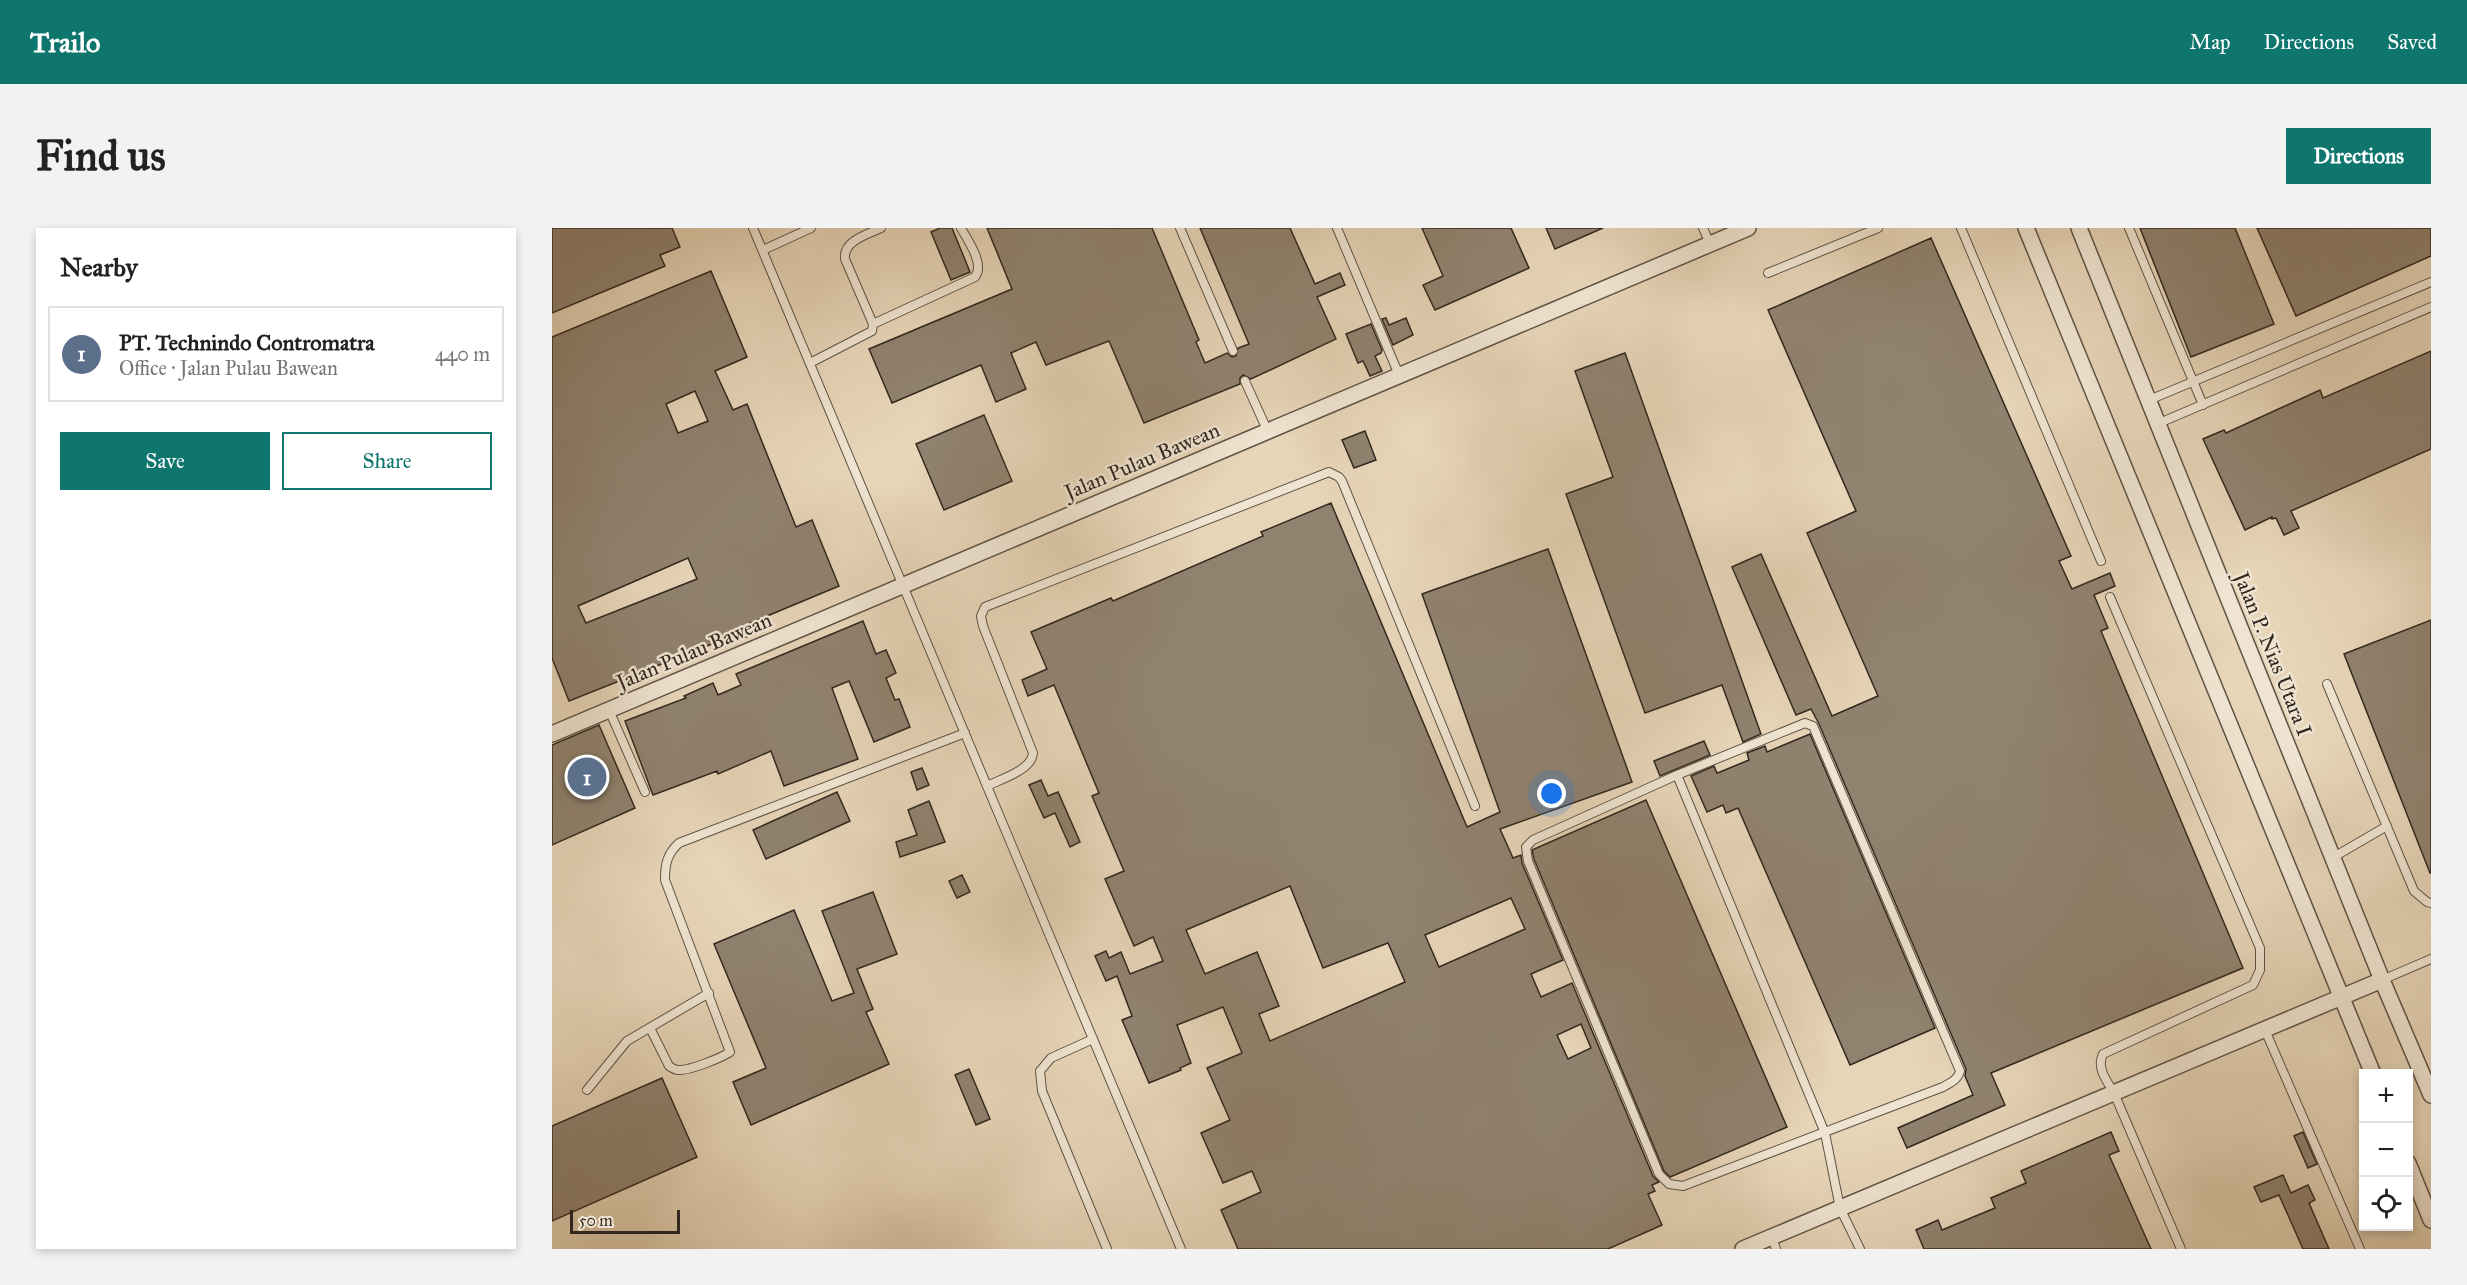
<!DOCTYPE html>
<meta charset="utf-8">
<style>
:root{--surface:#fff;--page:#f2f2f2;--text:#222;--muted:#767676;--line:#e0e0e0;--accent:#0f766e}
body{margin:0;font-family:"IM FELL Great Primer",serif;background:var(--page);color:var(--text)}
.controls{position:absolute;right:18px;bottom:18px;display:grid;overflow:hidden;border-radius:0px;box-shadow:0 3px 9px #0003}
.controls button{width:54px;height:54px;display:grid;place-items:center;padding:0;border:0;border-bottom:2px solid var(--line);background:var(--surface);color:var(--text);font:30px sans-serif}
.scale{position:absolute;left:18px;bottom:15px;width:110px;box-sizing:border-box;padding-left:6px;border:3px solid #322820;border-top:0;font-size:16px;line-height:21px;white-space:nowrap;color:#322820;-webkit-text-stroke:4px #efe4d1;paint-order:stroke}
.you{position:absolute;left:1000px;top:566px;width:21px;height:21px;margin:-15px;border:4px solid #fff;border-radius:50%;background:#1a73e8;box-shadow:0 0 0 9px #1a73e833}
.badge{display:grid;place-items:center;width:39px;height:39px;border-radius:50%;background:var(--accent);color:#fff;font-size:20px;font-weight:700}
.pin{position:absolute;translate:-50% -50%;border:3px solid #fff;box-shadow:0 2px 6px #0006}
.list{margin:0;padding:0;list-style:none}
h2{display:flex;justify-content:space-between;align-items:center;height:78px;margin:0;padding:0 24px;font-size:26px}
h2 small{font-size:20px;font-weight:400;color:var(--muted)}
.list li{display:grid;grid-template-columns:39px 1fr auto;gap:18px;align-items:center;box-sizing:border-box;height:96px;margin:0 12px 12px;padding:0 12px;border:2px solid var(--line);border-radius:0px}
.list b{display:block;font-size:22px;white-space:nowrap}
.list p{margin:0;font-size:20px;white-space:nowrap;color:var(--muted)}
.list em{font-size:20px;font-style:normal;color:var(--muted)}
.actions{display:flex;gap:12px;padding:18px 24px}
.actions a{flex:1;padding:14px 0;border:2px solid var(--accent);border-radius:0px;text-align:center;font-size:21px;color:var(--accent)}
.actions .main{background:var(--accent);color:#fff}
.icon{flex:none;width:33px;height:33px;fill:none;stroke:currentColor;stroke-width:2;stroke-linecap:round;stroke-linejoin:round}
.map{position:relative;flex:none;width:1879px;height:1021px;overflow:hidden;border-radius:0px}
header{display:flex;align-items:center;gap:36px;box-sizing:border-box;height:84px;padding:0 30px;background:var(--accent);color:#fff}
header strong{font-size:28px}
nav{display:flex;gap:33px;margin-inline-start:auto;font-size:21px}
.intro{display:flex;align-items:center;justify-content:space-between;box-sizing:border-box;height:144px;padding:0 36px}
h1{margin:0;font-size:42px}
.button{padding:15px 27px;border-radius:0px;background:var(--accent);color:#fff;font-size:21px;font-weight:700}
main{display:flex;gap:36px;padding:0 36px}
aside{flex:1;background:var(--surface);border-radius:0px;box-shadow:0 3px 9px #0003}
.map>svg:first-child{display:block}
.building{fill:#90826f;stroke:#322820;stroke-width:1.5;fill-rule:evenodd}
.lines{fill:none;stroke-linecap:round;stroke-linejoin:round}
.service-casing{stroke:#5f5346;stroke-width:10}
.minor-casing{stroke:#5f5346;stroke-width:18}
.service{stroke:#efe4d1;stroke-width:8}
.minor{stroke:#efe4d1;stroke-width:15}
.labels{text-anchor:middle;stroke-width:5;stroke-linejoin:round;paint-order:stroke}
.street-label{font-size:21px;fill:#322820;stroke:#efe4d1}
</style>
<header>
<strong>Trailo</strong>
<nav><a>Map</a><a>Directions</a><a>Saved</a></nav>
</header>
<div class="intro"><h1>Find us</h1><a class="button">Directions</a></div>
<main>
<aside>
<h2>Nearby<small></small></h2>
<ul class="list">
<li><span class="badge" style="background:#5c6f8a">1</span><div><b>PT. Technindo Contromatra</b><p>Office · Jalan Pulau Bawean</p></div><em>440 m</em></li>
</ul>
<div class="actions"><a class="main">Save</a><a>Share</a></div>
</aside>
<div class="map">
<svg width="1879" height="1021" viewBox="0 0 1879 1021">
<rect width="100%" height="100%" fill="#e7d5b8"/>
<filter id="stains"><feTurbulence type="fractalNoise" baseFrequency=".00333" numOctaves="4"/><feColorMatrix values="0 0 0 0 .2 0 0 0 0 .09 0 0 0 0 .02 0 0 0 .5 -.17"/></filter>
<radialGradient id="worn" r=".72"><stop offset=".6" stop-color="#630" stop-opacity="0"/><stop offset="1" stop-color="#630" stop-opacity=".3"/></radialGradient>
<g class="building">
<path d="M0 0H120L128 19 108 27 113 38 0 85Z"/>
<path d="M388 0H400L418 44 399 52 379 4Z"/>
<path d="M435 0H600L647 112 644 114 653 135 675 125 680 129 684 128 686 120 697 116 648 0H738L763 56 788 45 793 57 765 69 784 111 699 151 691 147 688 150V156L592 195 557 113 494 137 484 114 459 125 474 161 444 174 429 137 340 175 317 121 460 61Z"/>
<path d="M870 0H959L977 40 883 82 871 57 891 48Z"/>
<path d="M994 0H1051L1003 21Z"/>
<path d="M1588 0H1683L1722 96 1639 129Z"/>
<path d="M1705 0H1879V28L1744 88Z"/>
<path d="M1379 10 1519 328 1507 333 1520 361 1558 345 1563 358 1542 367 1556 400 1549 403 1691 740 1439 845 1453 877 1355 920 1346 900 1421 867 1413 848 1414 841 1267 496 1259 481 1244 487 1180 339 1209 326 1280 488 1326 468 1255 305 1304 283 1216 82Z"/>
<path d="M159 43 195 129 163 143 181 182 195 176 244 299 260 292 287 358 196 396 201 406 173 418 170 412 17 473 0 430V109ZM143 163 156 193 126 205 114 176ZM136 330 145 351 34 395 26 378Z"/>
<path d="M834 90 837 97 854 90 861 107 841 117 830 91Z"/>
<path d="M819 96 830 122 829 125 823 128 830 143 818 148 811 133 806 135 794 106Z"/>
<path d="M1879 123V221L1739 283 1747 300 1732 307 1724 290 1720 291V289L1693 302 1651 211 1672 202 1674 205 1768 162 1771 170Z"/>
<path d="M1073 125 1209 506 1191 514 1170 457 1093 485 1014 266 1061 249 1023 143Z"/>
<path d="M432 187 460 253 392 282 364 216Z"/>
<path d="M813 203 824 232 802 240 790 212Z"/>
<path d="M779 275 915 599 948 584 870 366 996 321 1080 554 948 601 961 630 969 627 970 635 1011 732 979 746 989 769 1020 755 1101 948 1107 954 1100 957 1103 963 1096 966 1110 997 1056 1021H686L669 982 709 964 700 943 671 955 649 905 678 892 655 840 690 825 671 779 625 797 639 835 628 840 629 842 597 855 570 792 580 788 565 748 554 753 543 728 554 723 557 730 569 724 578 746 611 733 601 709 582 718 553 651 572 643 540 568 547 565 502 457 476 468 470 452 495 441 479 404 559 370 561 373 711 308 709 304ZM738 658 771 740 836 715 853 754 718 813 707 786 727 778 705 724 653 746 634 702ZM959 670 973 701 887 739 873 707ZM1029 796 1039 820 1016 831 1005 807Z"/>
<path d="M1879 392V645H1878L1792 426Z"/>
<path d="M311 393 324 426 334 422 344 445 334 450 343 472 347 471 358 499 322 514 297 453 280 460 306 531 232 558 219 523 166 546 165 543 101 567 73 493 134 470 132 468 161 455 166 467 189 457 184 446Z"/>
<path d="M47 497 83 580 0 617V517Z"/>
<path d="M1258 506 1383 800 1298 837 1186 580 1174 585 1171 577 1155 584 1139 548 1162 538 1165 545 1168 544 1197 532 1195 525 1213 518 1215 524Z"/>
<path d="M1152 513 1158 527 1108 548 1102 533Z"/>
<path d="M370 540 377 557 365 562 359 544Z"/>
<path d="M489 552 496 568 506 564 528 614 518 619 503 585 492 590 477 557Z"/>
<path d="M285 564 298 593 214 631 201 602Z"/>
<path d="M1094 572 1235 899 1118 949 1112 943 982 631 980 622Z"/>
<path d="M377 573 393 614 348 629 344 614 365 607 356 582Z"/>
<path d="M410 647 418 664 405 670 397 653Z"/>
<path d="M321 664 345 726 305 741 321 781 314 784 337 836 199 897 181 854 214 840 162 716 242 682 280 773 302 765 270 683Z"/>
<path d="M417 841 438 891 424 897 403 847Z"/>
<path d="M110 850 145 929 0 993V898Z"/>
<path d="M1559 904 1567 923 1557 927 1599 1021H1372L1364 1002 1386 992 1390 1002 1443 980 1439 970 1474 955 1469 943Z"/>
<path d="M1751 904 1765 936 1756 940 1742 908Z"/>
<path d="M1731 947 1739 965 1756 957 1763 972 1757 975 1777 1021H1751L1727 967 1709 974 1702 959Z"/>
</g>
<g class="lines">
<defs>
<g id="service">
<path d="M201 0 629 1021"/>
<path d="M628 0 681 123"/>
<path d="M785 0 847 147"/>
<path d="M1151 0 1158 16"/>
<path d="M1409 0 1549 333"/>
<path d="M1577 0 1651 177"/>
<path d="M211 22 259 0"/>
<path d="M1216 45 1326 0"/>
<path d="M321 96 423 49C433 36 416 13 409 0"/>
<path d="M258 135 320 103 321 96 293 31C291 13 314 7 329 0"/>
<path d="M693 153 716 204"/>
<path d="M1597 172 1879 54"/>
<path d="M1605 196 1879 79"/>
<path d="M1558 369 1708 720V742L1701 757 1551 826C1544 840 1555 853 1562 865L1629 1021"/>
<path d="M1775 456 1862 663 1875 674 1879 675"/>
<path d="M57 482 93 564"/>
<path d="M1125 547 1253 495 1261 498 1408 843C1406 852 1398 855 1391 859L1131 958 1117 956 1107 946 976 633 974 619 981 612 1125 547 1273 905 1288 980 1308 1021"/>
<path d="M435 558C449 551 480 542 481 525L431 398 429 388 433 379 777 244 787 249 790 253 923 578"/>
<path d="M1780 630 1835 598"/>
<path d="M1830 752 1879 731"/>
<path d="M98 800 117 838C120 840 123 842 126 842 137 843 169 830 178 824L113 652C113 636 115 626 127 615L413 505"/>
<path d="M1713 802 1808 1021"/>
<path d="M541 811 499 830 488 843 490 863 555 1021"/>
<path d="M35 862 75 813 157 765"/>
<path d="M1220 1009 1224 1021"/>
</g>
<g id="minor">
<path d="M1474 0 1821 846"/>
<path d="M1527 0 1830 752 1879 867"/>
<path d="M0 506 1196 0"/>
<path d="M1856 935 1879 992"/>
<path d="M1191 1021 1830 752"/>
</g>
</defs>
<use href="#service" class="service-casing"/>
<use href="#minor" class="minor-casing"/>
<use href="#service" class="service"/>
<use href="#minor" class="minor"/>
</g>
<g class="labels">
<g class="street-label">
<text transform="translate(590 233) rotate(-23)" y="7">Jalan Pulau Bawean</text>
<text transform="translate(142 423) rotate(-23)" y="7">Jalan Pulau Bawean</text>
<text transform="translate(1721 426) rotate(68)" y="7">Jalan P. Nias Utara I</text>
</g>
</g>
<rect width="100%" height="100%" filter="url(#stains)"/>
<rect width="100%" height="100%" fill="url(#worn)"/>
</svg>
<div class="controls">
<button>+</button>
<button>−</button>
<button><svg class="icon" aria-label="locate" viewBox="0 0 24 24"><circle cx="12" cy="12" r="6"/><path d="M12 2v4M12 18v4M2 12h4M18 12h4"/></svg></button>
</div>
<div class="scale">50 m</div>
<div class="you"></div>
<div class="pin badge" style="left:35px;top:549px;background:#5c6f8a">1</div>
</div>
</main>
